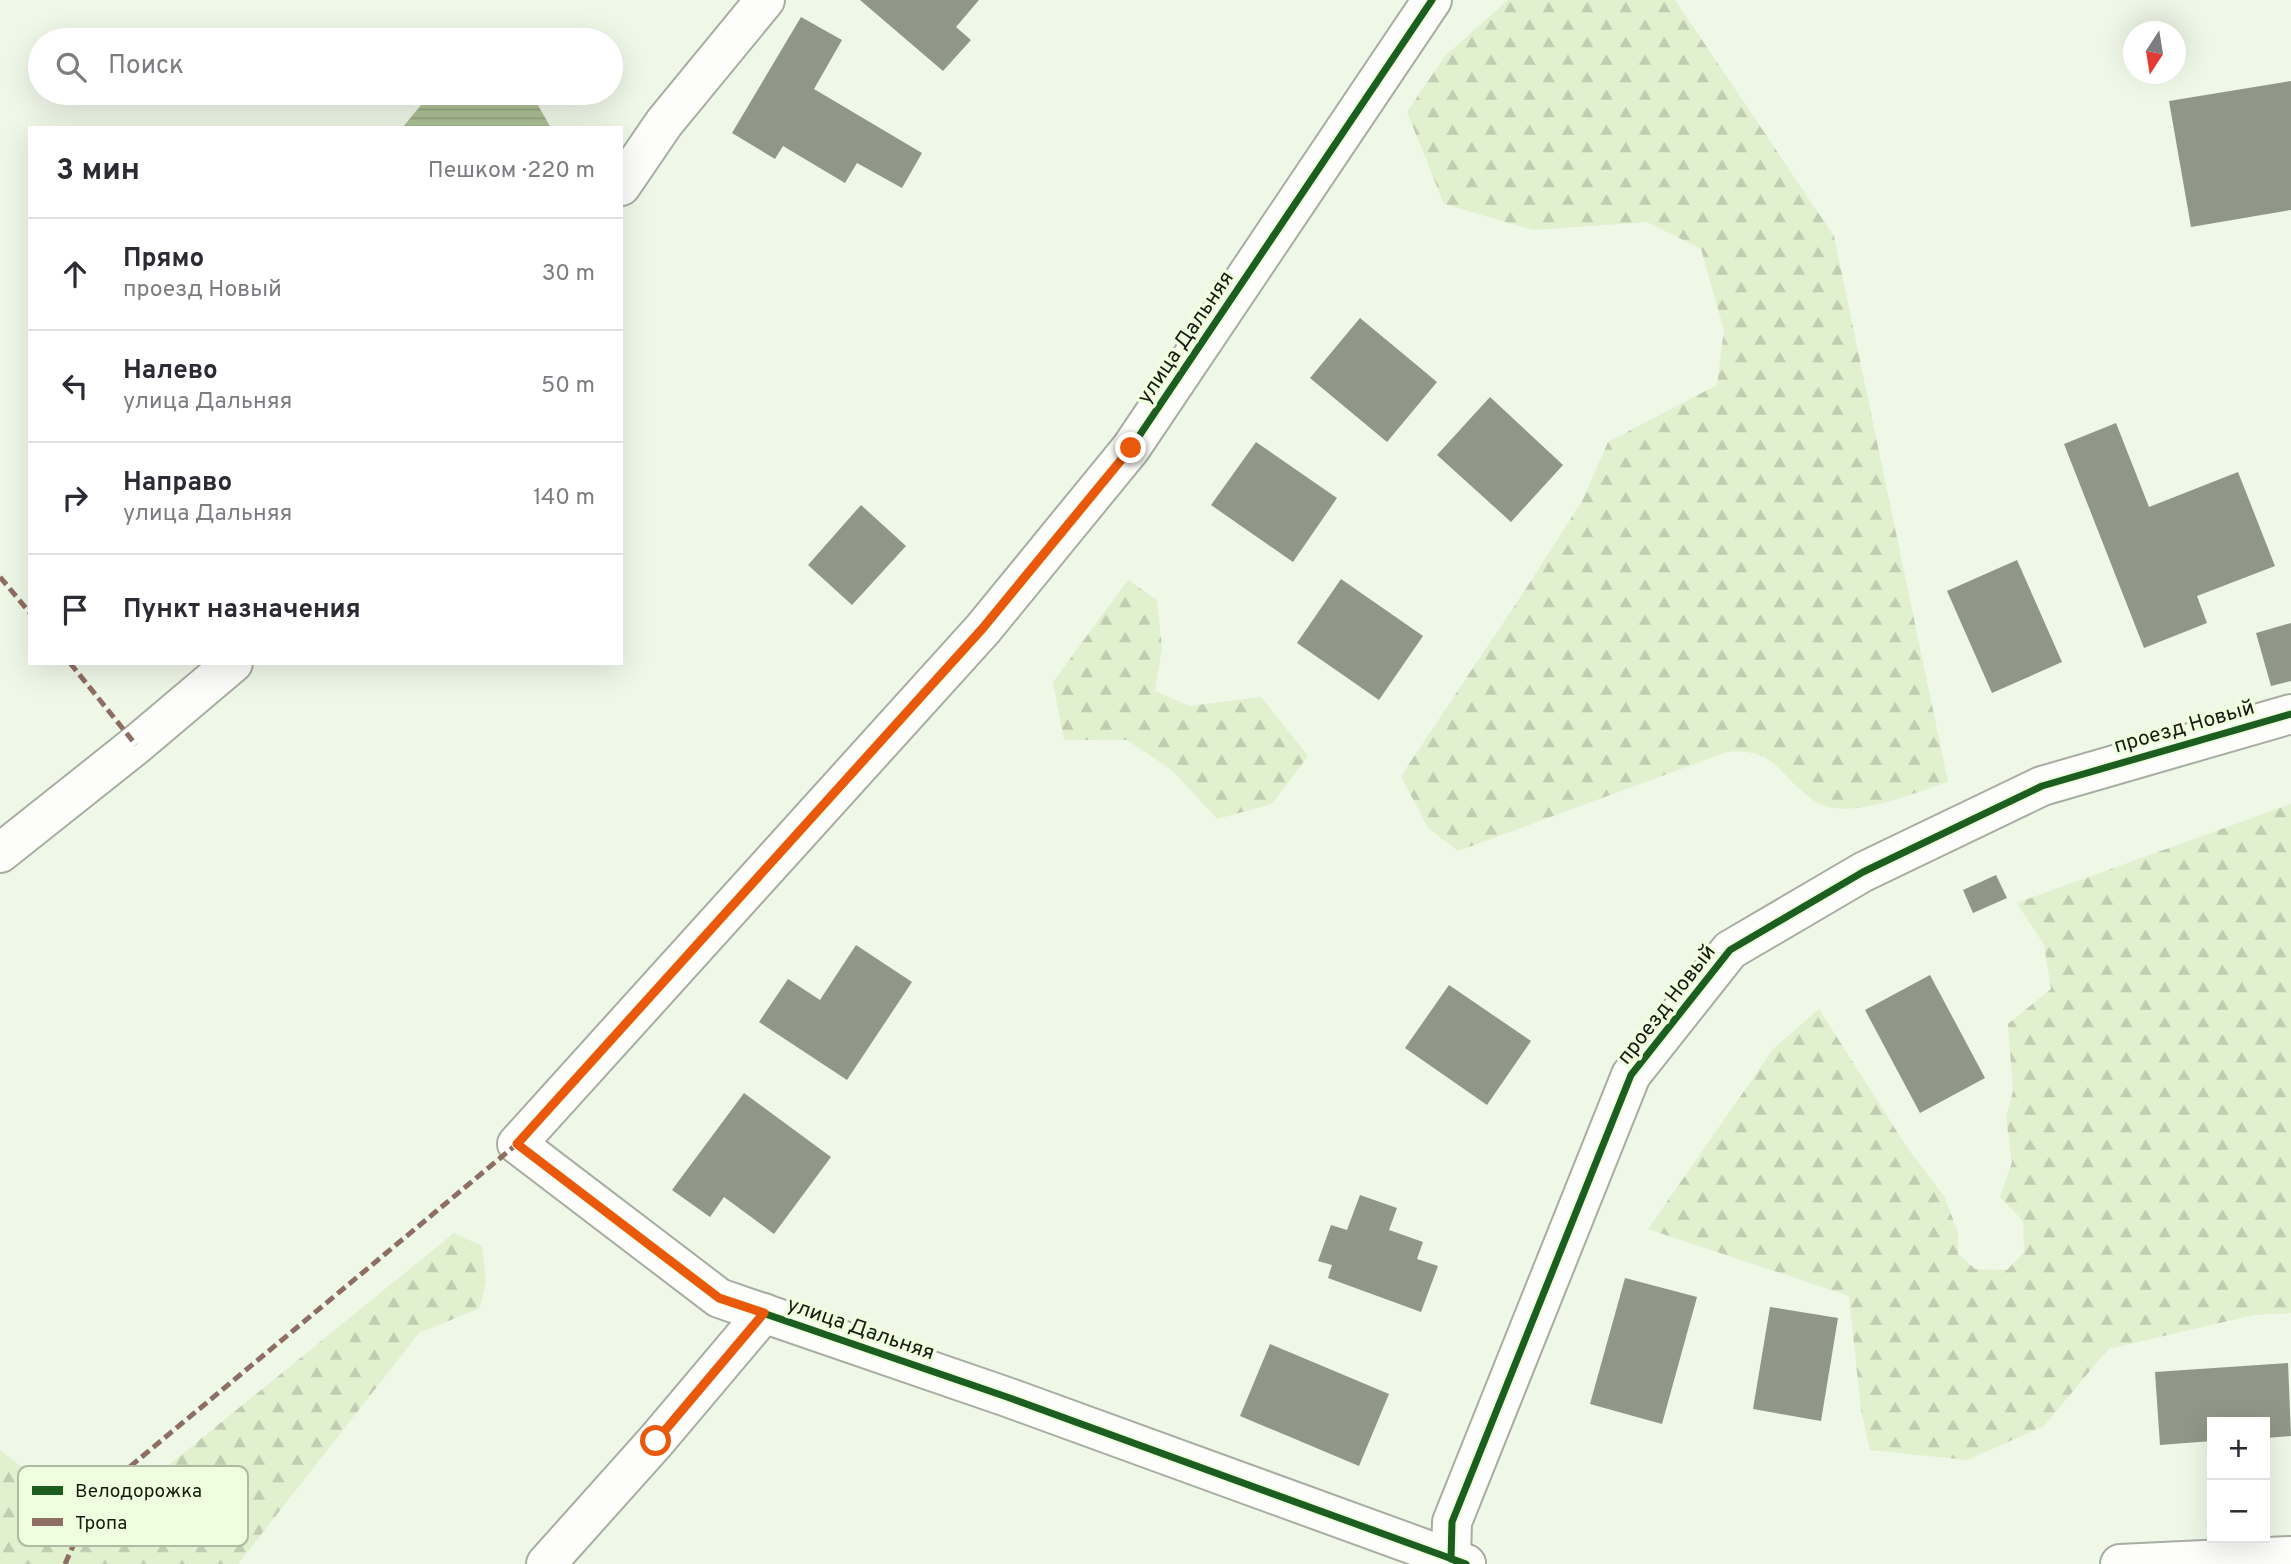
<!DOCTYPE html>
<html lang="ru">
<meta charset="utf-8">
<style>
:root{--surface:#fff;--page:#f2f2f3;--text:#2b2b33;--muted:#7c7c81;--line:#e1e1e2}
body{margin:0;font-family:Overpass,sans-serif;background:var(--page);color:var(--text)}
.controls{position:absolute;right:21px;bottom:21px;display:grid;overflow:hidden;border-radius:0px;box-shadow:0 7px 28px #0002}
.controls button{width:63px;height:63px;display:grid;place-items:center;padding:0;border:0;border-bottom:2px solid var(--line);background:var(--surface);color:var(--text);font:35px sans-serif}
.compass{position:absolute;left:2123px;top:21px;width:63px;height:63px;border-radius:50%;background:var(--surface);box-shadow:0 7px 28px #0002;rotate:192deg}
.stop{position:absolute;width:21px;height:21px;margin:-16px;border:5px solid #ea580c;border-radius:50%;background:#fff}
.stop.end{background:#ea580c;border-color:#fff;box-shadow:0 2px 7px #0008}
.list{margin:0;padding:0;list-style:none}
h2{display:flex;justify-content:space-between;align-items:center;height:91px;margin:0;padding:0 28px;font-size:30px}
h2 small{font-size:23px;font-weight:400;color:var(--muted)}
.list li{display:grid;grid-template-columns:46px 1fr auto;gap:21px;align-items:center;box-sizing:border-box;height:112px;padding:0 28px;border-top:2px solid var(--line)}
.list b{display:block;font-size:26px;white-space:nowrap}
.list p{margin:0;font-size:23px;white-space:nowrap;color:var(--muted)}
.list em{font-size:23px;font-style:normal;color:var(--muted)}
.icon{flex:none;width:38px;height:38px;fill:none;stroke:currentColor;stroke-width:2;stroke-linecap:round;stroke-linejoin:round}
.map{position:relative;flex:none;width:2291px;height:1564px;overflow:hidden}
.search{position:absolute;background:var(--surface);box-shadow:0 7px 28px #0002;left:28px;top:28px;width:595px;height:77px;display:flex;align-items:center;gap:18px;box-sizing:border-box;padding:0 24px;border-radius:38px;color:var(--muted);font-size:26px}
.panel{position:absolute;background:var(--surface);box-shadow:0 7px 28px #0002;left:28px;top:126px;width:595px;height:539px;border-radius:0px}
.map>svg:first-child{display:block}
.forest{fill:url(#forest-firs)}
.water{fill:url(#water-rules)}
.building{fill:#909786}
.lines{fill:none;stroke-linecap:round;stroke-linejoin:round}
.minor-casing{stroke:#a7ada1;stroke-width:42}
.minor{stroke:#fdfefb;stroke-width:38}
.quiet{stroke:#8d6e63;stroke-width:5;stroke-dasharray:10 5;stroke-linecap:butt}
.cycleway-casing{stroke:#f0fee0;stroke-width:11}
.cycleway{stroke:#1b5e20;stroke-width:7}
.route{stroke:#ea580c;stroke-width:9}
.labels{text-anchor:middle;stroke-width:7;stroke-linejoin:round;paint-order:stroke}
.street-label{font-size:21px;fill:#161b11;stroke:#f0fee0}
.key{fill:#f0fee0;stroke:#afbaa2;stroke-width:2}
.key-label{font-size:19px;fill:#161b11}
</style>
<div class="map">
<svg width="2291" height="1564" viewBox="0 0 2291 1564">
<defs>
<pattern id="forest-firs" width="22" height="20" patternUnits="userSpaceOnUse" patternTransform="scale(1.75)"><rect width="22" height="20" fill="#e1f0cf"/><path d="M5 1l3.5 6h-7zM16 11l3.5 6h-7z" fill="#c0cdb1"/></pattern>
<pattern id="water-rules" width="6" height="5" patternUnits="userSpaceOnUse" patternTransform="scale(1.75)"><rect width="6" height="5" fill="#adc095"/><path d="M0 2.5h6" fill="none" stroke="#94a47f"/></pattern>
</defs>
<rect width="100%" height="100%" fill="#eff7e7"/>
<g class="forest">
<path d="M1508 0H1675L1834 236 1948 782C1912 793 1858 818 1821 805 1817 803 1812 799 1808 796 1775 771 1775 748 1727 752L1458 851 1428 828 1401 776 1527 587 1582 501 1608 442 1717 385 1724 330 1701 249 1647 222 1533 230 1444 204 1407 112 1445 56Z"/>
<path d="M1128 580 1157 600 1162 647 1155 691 1189 706 1261 697 1308 756 1272 804 1217 819 1172 770 1127 740H1064L1053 682Z"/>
<path d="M2291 804V1313L2254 1315 2108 1349 2044 1426 1967 1460 1870 1450 1861 1410 1849 1296 1648 1229 1774 1048 1819 1009 1908 1149 1944 1196 1958 1232V1254L1975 1269 2007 1270 2024 1252 2023 1221 2000 1197 2012 1162 2006 1117 2013 1091 2008 1024 2051 989 2044 945 2017 903Z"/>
<path d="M454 1233 482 1246 486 1280 480 1308 419 1333 238 1564H0V1450L95 1525Z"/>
</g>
<path class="water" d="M431 93H531L551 128H402Z"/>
<g class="building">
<path d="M860 0H979L956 27 971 40 943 71Z"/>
<path d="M801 17 842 40 814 89 922 153 902 188 857 163 845 183 783 146 775 159 732 133Z"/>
<path d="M2291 81V210L2191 227 2169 101Z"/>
<path d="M1360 318 1437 382 1387 442 1310 378Z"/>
<path d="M1490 397 1563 465 1511 522 1437 455Z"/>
<path d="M2116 423 2149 507 2238 472 2275 566 2197 596 2207 623 2144 648 2064 444Z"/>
<path d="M1256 442 1337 498 1293 562 1211 505Z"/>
<path d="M861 505 906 546 852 605 808 565Z"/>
<path d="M2017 560 2062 662 1992 693 1947 591Z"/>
<path d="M1341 579 1423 636 1379 700 1297 643Z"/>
<path d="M2291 623V681L2271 686 2256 633Z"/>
<path d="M1996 875 2007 898 1973 913 1963 890Z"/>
<path d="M856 945 912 982 847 1080 759 1022 788 979 820 1000Z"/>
<path d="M1930 975 1985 1078 1920 1113 1865 1010Z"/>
<path d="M1449 985 1531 1041 1487 1105 1405 1048Z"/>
<path d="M744 1093 831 1157 774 1234 724 1197 710 1217 672 1190Z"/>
<path d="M1360 1195 1397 1208 1389 1230 1423 1242 1417 1259 1438 1266 1421 1312 1328 1278 1332 1265 1318 1261 1331 1225 1347 1230Z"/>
<path d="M1625 1278 1697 1297 1662 1424 1590 1404Z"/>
<path d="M1770 1307 1838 1318 1821 1421 1753 1409Z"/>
<path d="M1270 1344 1389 1394 1359 1466 1240 1416Z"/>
<path d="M2288 1363 2291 1436 2265 1438V1422H2212V1441L2160 1445 2155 1372Z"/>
</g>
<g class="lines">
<defs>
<g id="minor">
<path d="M1432 0 1131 448 983 629 517 1144 719 1298 1007 1397 1466 1564"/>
<path d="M621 186 664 123 765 0"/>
<path d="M0 853 136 745 233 663"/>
<path d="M546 1564 656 1441 764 1313"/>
<path d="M1466 1564 1451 1559 1452 1522 1631 1075 1730 950 1863 872 2042 786 2291 714"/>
<path d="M2120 1564 2291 1556"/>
</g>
</defs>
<use href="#minor" class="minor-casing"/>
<use href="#minor" class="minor"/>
<g class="quiet">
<path d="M0 577 30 613"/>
<path d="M70 663 136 745"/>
<path d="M65 1564 96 1495 517 1144"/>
</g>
<defs>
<g id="cycleway">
<path d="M1432 0 1131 448 983 629 517 1144 719 1298 1007 1397 1466 1564"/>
<path d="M1459 1562 1451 1559 1452 1522 1631 1075 1730 950 1863 872 2042 786 2291 714"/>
</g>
</defs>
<use href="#cycleway" class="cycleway-casing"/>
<use href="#cycleway" class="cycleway"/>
</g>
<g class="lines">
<path class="route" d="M656 1441 764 1313 719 1298 517 1144 982 629 1131 448"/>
</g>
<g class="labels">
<g class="street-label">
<text transform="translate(1185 337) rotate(-56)" y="7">улица Дальняя</text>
<text transform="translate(2184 726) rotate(-16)" y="7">проезд Новый</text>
<text transform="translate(1666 1004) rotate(-52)" y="7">проезд Новый</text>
<text transform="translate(861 1328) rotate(19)" y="7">улица Дальняя</text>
</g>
</g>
<rect x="18" y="1466" width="230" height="80" rx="10" class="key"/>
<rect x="32" y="1486" width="31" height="9" fill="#1b5e20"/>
<rect x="32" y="1518" width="31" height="8" fill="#8d6e63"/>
<g class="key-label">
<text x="75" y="1497">Велодорожка</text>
<text x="75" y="1529">Тропа</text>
</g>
</svg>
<div class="controls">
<button>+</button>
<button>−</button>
</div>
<svg class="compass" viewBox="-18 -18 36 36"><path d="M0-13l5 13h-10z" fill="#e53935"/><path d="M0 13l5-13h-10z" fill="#7c7c81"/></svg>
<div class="stop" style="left:656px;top:1441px"></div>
<div class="stop end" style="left:1131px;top:448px"></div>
<div class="search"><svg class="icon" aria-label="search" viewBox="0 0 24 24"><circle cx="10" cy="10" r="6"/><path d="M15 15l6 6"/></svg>Поиск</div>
<section class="panel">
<h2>3 мин<small>Пешком · 220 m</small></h2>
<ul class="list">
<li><svg class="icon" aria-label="ahead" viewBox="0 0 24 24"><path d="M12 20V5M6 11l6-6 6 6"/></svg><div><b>Прямо</b><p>проезд Новый</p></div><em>30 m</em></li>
<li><svg class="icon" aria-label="left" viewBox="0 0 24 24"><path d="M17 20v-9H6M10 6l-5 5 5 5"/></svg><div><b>Налево</b><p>улица Дальняя</p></div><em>50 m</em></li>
<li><svg class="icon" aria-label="right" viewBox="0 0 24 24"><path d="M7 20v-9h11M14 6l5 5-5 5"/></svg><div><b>Направо</b><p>улица Дальняя</p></div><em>140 m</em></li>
<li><svg class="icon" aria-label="arrive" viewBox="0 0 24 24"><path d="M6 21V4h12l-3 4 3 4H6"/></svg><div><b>Пункт назначения</b></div></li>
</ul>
</section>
</div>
